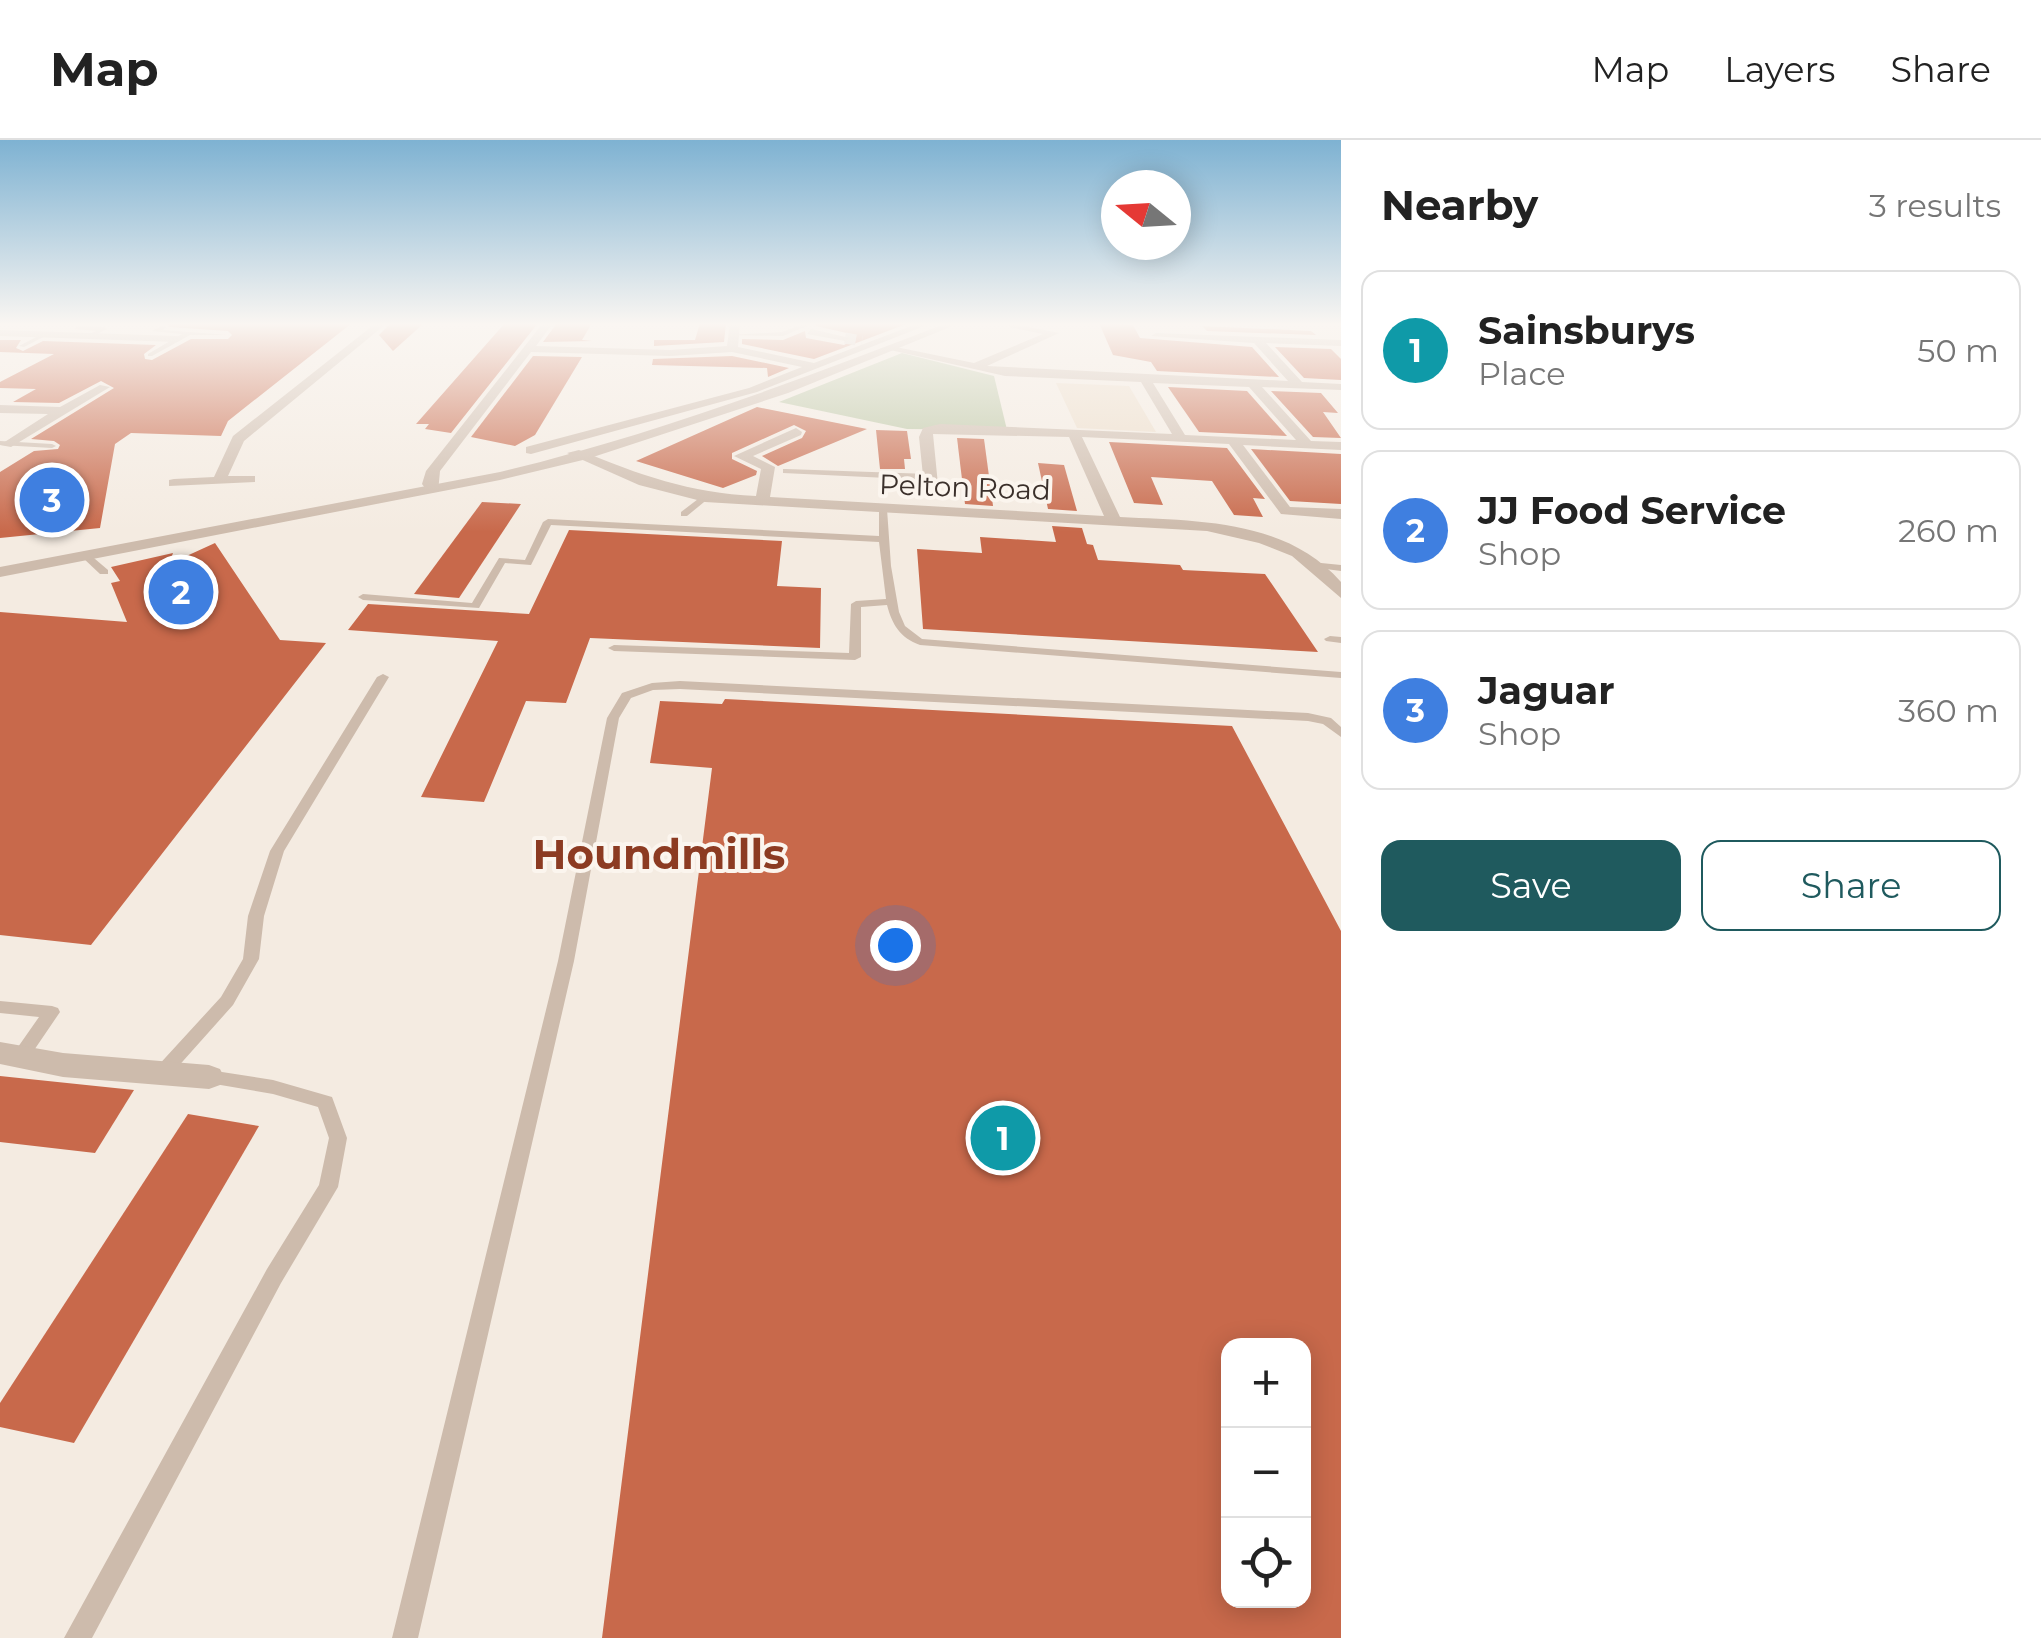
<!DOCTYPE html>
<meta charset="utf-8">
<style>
:root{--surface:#fff;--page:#f6f6f6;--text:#222;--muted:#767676;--line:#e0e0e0;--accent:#1f5a5e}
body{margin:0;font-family:Montserrat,sans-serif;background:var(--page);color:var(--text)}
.controls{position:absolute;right:30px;bottom:30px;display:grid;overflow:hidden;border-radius:20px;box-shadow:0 5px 25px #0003}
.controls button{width:90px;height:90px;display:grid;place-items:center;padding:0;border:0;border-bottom:2px solid var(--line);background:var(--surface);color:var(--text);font:50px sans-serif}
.compass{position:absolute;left:1101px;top:30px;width:90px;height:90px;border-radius:50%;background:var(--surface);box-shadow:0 5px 25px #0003;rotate:288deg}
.you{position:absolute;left:895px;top:805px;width:35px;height:35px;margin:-25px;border:8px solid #fff;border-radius:50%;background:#1a73e8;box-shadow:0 0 0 15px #1a73e833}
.badge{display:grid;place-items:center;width:65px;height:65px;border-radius:50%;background:var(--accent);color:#fff;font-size:32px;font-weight:700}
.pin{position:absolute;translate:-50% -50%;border:5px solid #fff;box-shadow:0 2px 10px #0006}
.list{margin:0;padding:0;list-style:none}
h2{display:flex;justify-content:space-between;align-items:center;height:130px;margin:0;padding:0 40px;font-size:42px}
h2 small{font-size:32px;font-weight:400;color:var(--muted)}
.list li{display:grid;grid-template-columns:65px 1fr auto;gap:30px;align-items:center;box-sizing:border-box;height:160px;margin:0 20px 20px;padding:0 20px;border:2px solid var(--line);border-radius:20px}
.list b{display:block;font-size:38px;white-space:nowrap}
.list p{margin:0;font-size:32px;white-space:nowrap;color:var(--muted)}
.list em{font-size:32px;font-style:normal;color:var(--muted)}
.actions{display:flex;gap:20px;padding:30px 40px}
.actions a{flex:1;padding:22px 0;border:2px solid var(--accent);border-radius:20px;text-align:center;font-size:35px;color:var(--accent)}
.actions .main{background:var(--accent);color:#fff}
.icon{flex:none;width:55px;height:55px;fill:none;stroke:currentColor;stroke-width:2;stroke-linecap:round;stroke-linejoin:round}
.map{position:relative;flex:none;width:1341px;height:1498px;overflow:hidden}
header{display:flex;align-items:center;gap:60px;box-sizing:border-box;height:140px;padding:0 50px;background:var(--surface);border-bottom:2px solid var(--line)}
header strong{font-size:48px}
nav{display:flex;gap:55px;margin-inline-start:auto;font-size:35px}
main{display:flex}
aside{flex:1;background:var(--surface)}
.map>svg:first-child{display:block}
.green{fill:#b8c4a0}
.plaza{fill:#ecdcc8}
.building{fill:#c8694b;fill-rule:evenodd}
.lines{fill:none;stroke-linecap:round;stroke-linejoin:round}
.minor-tunnel{stroke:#cfc6bd;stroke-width:11;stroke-dasharray:11 6;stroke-linecap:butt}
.service{fill:#cdbbac;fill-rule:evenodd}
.minor{fill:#cdbbac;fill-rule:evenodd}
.tertiary{fill:#cdbbac;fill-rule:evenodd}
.labels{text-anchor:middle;stroke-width:8;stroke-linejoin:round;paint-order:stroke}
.far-street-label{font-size:28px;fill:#3b302b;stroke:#fbf5ee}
.district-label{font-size:42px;font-weight:bold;fill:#8c3b22;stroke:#fbf5ee}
</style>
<header>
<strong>Map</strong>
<nav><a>Map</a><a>Layers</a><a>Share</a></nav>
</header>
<main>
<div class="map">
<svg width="1341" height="1498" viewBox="0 0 1341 1498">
<rect width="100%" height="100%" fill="#f4ebe1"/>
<path class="green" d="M902 213 994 236 1007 290 907 289 779 262Z"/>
<path class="plaza" d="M1056 243 1129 246 1156 292 1077 288Z"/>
<g class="building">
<path d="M166 183H352L228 281 221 296 131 293 115 304 100 388 0 398V332L34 311 58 309 60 305 54 301 31 299 114 248 101 241 59 263 13 262 36 249 0 248V242L54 214 0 212V200H21L16 208 23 211 43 201 156 205 144 214 145 219 152 220 191 199H228L232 195 228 191 170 187Z"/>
<path d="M391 183H424L393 211 379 195Z"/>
<path d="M505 183H538L451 293 425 289 429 284H416Z"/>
<path d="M557 183H592L582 200 592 201 543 202Z"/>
<path d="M700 183H726L724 202 654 206V200H695Z"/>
<path d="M817 183H909L814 219 742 204V199L783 200 805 191 806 198 844 205 854 199 851 194 816 186Z"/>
<path d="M1099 183 1133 185 1140 198 1252 207 1279 237 1157 231 1151 222 1113 215Z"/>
<path d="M1202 186 1311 191 1316 195 1207 191Z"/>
<path d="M1275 207 1331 209 1341 219V240L1304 238Z"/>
<path d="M533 216 582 217 535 295 515 306 471 297Z"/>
<path d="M732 216 789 228 768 237 767 228 652 225 653 219Z"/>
<path d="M1168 247 1247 251 1287 296 1199 292Z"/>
<path d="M1271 251 1321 253 1338 273 1323 272 1341 298 1313 297Z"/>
<path d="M757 267 867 289 778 326 762 316 802 298 806 291 794 285 732 313V319L757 331 756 335 723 348 636 321Z"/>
<path d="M876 290 907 291 911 319H904L905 329H880Z"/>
<path d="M957 298 984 299 993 366 965 364Z"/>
<path d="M1109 302 1227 308 1265 359 1253 358 1263 377 1234 375 1212 341 1151 337 1163 365 1134 363Z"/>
<path d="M1251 309 1341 314V364L1290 361Z"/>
<path d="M1038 323 1064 325 1077 371 1048 369Z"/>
<path d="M482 362 521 364 459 458 414 454Z"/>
<path d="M1052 386 1082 388 1087 404 1093 405 1098 420 1180 425 1183 430 1265 434 1318 512 923 489 917 409 982 413 980 397 1056 402Z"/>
<path d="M569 390 782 401 777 446 821 448 820 508 590 498 566 563 526 561 484 662 421 657 498 501 348 490 368 464 529 474Z"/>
<path d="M215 403 280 500 326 503 91 805 0 795V472L127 482 111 443 120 441 111 427 173 413 169 424Z"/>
<path d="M725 559 1232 586 1341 791V1498H602L712 628 650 623 660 561 722 564ZM1228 1206H1304V1460H1228Z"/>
<path d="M0 936 134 950 95 1013 0 1002Z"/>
<path d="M188 974 259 986 74 1303 0 1287V1263Z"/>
</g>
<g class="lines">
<path class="minor-tunnel" d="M845 198 862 201"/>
<g class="service">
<path d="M806 183H814L783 196 729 195 782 192Z"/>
<path d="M163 185 166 187 163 190 228 195H190L152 216H148V214L182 194 152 191Z"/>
<path d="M77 186 104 187 107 189 89 198 87 195 96 191 75 189Z"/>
<path d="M42 194 47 195 24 207 19 206Z"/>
<path d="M0 301 52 304 56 306 52 308 0 305Z"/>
<path d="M786 329 929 334 933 337 929 340 783 333V329Z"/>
<path d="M702 356 709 358 687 376H681V372Z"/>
<path d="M883 366 887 369 891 426 899 472 905 486 922 499 1341 532V538L920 505C900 498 892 484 887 465L861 467V517L855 520 614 511 608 508 614 505 849 513 851 464 856 461 886 459 879 402 551 385 531 425 505 423 479 468 363 460 358 457 363 454 472 463 499 418 525 420 543 382 548 379 879 396V369Z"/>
<path d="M82 413H88L108 430V434H100L82 417Z"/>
<path d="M1321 423 1341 425V431L1318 428V424Z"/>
<path d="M1330 496 1341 497V503L1326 501 1324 499Z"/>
<path d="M383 534 389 537 284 711 264 776 259 819 233 865 167 939 161 941 155 939 152 934 155 929 221 857 243 819 248 776 270 711 377 537Z"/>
<path d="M680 541 1308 573 1331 578 1341 587V597L1323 584 1308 581 680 549 653 550 631 558 619 578 574 821 418 1498H392L558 821 607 578 622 553 652 543Z"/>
<path d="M0 861 52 866 58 868 60 872 26 922 20 924 14 922 11 917 39 877 0 873Z"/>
<path d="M209 930 273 940 332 957 347 998 338 1047 281 1143 92 1498H64L267 1129 319 1045 329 998 318 967 273 954 203 942 200 937 203 932Z"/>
</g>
<g class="minor">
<path d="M376 183H387L244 301 228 336H255V342L169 346V340L174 339 214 337 233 296Z"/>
<path d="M543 183H553L536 206 670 210 727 206 730 183H740L738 207 814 223 919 183H932L757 252 531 314 526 313V307L749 248 802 227 732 212 670 216 531 212 440 331 438 352H428L422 344 426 331Z"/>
<path d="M1009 183 1059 193 987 226 1288 241 1254 203 1151 196 1156 193 1341 200V206L1266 203 1302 242 1341 244V250L1262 247 1311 301 1341 302V310L1243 305 1290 367 1341 369V379L1281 374 1229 304 1082 297 1120 377C1197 381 1286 379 1341 442V458L1292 416 1259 403 1207 391 705 362 639 345 567 313 579 310C640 335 689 353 756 356L761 329 734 316 796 288 802 292 801 295 753 316 775 327 770 357 1104 376 1069 297 933 294 939 355 932 359 925 355 919 297 923 288 940 284 1172 294 1141 242 1005 236 886 209 891 206 974 223 1043 194 1009 187ZM1153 243 1249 247 1296 300 1185 295Z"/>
<path d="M811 189 850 198 845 201 807 194Z"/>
<path d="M0 190 177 196 182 199 177 202 0 196Z"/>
<path d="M100 245 110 247 11 307 0 305 48 274 0 273V265L60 267Z"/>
<path d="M0 902 63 913 209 925 220 929 224 937 220 945 209 949 63 937 0 924Z"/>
</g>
<path class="tertiary" d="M947 183H960L788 253 587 319 500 340 0 437V427L500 332C653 295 800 240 947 183Z"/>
</g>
<linearGradient id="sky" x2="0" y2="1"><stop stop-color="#7eb2d2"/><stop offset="0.47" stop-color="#faf6f2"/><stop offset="1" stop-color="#faf6f2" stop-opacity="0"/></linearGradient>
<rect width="1341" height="392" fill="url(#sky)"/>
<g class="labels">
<g class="far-street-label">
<text transform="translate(965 347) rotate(2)" y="10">Pelton Road</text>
</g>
<g class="district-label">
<text x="659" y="729">Houndmills</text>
</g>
</g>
</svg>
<div class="controls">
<button>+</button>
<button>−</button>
<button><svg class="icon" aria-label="locate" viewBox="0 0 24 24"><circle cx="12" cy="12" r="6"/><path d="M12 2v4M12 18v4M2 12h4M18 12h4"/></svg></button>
</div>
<svg class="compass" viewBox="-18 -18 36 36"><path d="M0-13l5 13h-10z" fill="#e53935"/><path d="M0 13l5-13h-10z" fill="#767676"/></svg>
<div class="you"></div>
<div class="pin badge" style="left:1003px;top:998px;background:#0f9aa8">1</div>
<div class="pin badge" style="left:181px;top:452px;background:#3f7fe0">2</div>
<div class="pin badge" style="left:52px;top:360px;background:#3f7fe0">3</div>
</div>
<aside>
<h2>Nearby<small>3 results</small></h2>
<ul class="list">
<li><span class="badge" style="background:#0f9aa8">1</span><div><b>Sainsburys</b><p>Place</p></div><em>50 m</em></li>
<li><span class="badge" style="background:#3f7fe0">2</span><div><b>JJ Food Service</b><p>Shop</p></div><em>260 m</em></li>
<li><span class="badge" style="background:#3f7fe0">3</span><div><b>Jaguar</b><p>Shop</p></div><em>360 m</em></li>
</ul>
<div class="actions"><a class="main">Save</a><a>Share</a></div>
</aside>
</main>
